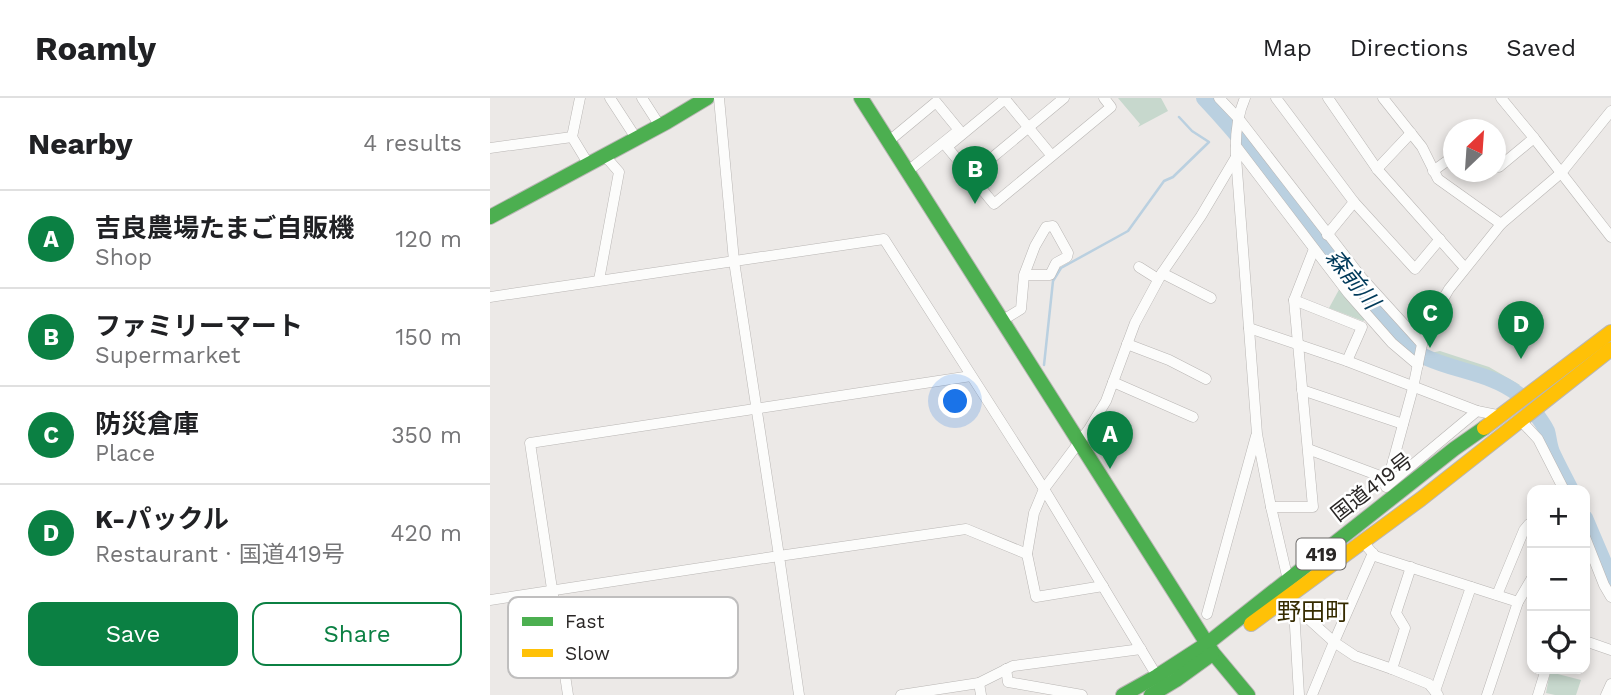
<!DOCTYPE html>
<meta charset="utf-8">
<style>
:root{--surface:#fff;--page:#f6f6f6;--text:#202124;--muted:#757577;--line:#e0e0e0;--accent:#0b8043}
body{margin:0;font-family:"Work Sans","Noto Sans JP",sans-serif;background:var(--page);color:var(--text)}
.controls{position:absolute;right:21px;bottom:21px;display:grid;overflow:hidden;border-radius:14px;box-shadow:0 4px 10px #0003}
.controls button{width:63px;height:63px;display:grid;place-items:center;padding:0;border:0;border-bottom:2px solid var(--line);background:var(--surface);color:var(--text);font:35px sans-serif}
.compass{position:absolute;left:953px;top:21px;width:63px;height:63px;border-radius:50%;background:var(--surface);box-shadow:0 4px 10px #0003;rotate:25deg}
.you{position:absolute;left:466px;top:304px;width:24px;height:24px;margin:-18px;border:5px solid #fff;border-radius:50%;background:#1a73e8;box-shadow:0 0 0 10px #1a73e833}
.badge{display:grid;place-items:center;width:46px;height:46px;border-radius:50%;background:var(--accent);color:#fff;font-size:23px;font-weight:700}
.pin{position:absolute;translate:-50% -58px;filter:drop-shadow(0 2px 4px #0008)}
.pin::after{content:'';position:absolute;top:37px;width:24px;height:21px;background:inherit;clip-path:polygon(0 0,100% 0,50% 100%)}
.list{margin:0;padding:0;list-style:none}
h2{display:flex;justify-content:space-between;align-items:center;height:91px;margin:0;padding:0 28px;font-size:30px}
h2 small{font-size:23px;font-weight:400;color:var(--muted)}
.list li{display:grid;grid-template-columns:46px 1fr auto;gap:21px;align-items:center;box-sizing:border-box;height:98px;padding:0 28px;border-top:2px solid var(--line)}
.list b{display:block;font-size:26px;white-space:nowrap}
.list p{margin:0;font-size:23px;white-space:nowrap;color:var(--muted)}
.list em{font-size:23px;font-style:normal;color:var(--muted)}
.actions{display:flex;gap:14px;padding:21px 28px}
.actions a{flex:1;padding:16px 0;border:2px solid var(--accent);border-radius:14px;text-align:center;font-size:24px;color:var(--accent)}
.actions .main{background:var(--accent);color:#fff}
.icon{flex:none;width:38px;height:38px;fill:none;stroke:currentColor;stroke-width:2;stroke-linecap:round;stroke-linejoin:round}
.map{position:relative;flex:none;width:1121px;height:597px;overflow:hidden}
header{display:flex;align-items:center;gap:42px;box-sizing:border-box;height:98px;padding:0 35px;background:var(--surface);border-bottom:2px solid var(--line)}
header strong{font-size:33px}
nav{display:flex;gap:38px;margin-inline-start:auto;font-size:24px}
main{display:flex}
aside{flex:1;background:var(--surface)}
.map>svg:first-child{display:block}
.green{fill:#c7d8cd}
.lines{fill:none;stroke-linecap:round;stroke-linejoin:round}
.stream{stroke:#bad0e0;stroke-width:2.5}
.river{stroke:#bad0e0;stroke-width:16}
.street-casing{stroke:#b9b6b4;stroke-width:11}
.fast-casing{stroke:#b9b6b4;stroke-width:16}
.slow-casing{stroke:#b9b6b4;stroke-width:16}
.street{stroke:#fcfcfb;stroke-width:10}
.fast{stroke:#4caf50;stroke-width:14}
.slow{stroke:#ffc107;stroke-width:14}
.labels{text-anchor:middle;stroke-width:5;stroke-linejoin:round;paint-order:stroke}
.shield{fill:#fff;stroke:#6a6867;stroke-width:2}
.shield-label{font-size:19px;font-weight:bold;fill:#2a2726}
.street-label{font-size:21px;fill:#2a2726;stroke:#fff}
.water-label{font-size:23px;font-style:italic;fill:#003a5a;stroke:#fff}
.quarter-label{font-size:24px;fill:#362c01;stroke:#fff}
.key{fill:#fff;stroke:#bfbebe;stroke-width:2}
.key-label{font-size:19px;fill:#2a2726}
</style>
<header>
<strong>Roamly</strong>
<nav><a>Map</a><a>Directions</a><a>Saved</a></nav>
</header>
<main>
<aside>
<h2>Nearby<small>4 results</small></h2>
<ul class="list">
<li><span class="badge">A</span><div><b>吉良農場たまご自販機</b><p>Shop</p></div><em>120 m</em></li>
<li><span class="badge">B</span><div><b>ファミリーマート</b><p>Supermarket</p></div><em>150 m</em></li>
<li><span class="badge">C</span><div><b>防災倉庫</b><p>Place</p></div><em>350 m</em></li>
<li><span class="badge">D</span><div><b>K-パックル</b><p>Restaurant · 国道419号</p></div><em>420 m</em></li>
</ul>
<div class="actions"><a class="main">Save</a><a>Share</a></div>
</aside>
<div class="map">
<svg width="1121" height="597" viewBox="0 0 1121 597">
<rect width="100%" height="100%" fill="#ece9e7"/>
<g class="green">
<path d="M628 0H671L678 13 648 29 650 26Z"/>
<path d="M851 188 878 220 873 223 839 210Z"/>
<path d="M950 253 999 269 1030 287 1021 289 993 277 942 261 940 255Z"/>
<path d="M1060 574 1091 582 1086 597H1065L1056 595Z"/>
</g>
<g class="lines">
<path class="stream" d="M554 267 563 183 571 170 638 133 674 83 683 79 719 44 702 33 689 19"/>
<g class="river">
<path d="M714 0C785 75 840 163 909 240 940 274 992 268 1028 296 1036 301 1053 325 1057 333 1059 340 1059 347 1062 354 1068 367 1075 380 1081 392"/>
<path d="M1095 420 1121 481"/>
</g>
<defs>
<g id="street">
<path d="M120 0 146 40"/>
<path d="M152 0 170 28"/>
<path d="M729 0 749 21 872 180 932 246"/>
<path d="M755 0C747 18 745 39 746 59L767 336 781 409 798 482"/>
<path d="M786 0 864 104 925 171 950 141"/>
<path d="M838 0 887 71 975 170"/>
<path d="M893 0 932 49 948 81 1011 126"/>
<path d="M1011 0 1044 40 1121 139"/>
<path d="M82 39 90 0"/>
<path d="M399 43 446 4 469 32 418 73"/>
<path d="M746 48 858 195 902 245 928 267"/>
<path d="M0 50 82 39 99 67"/>
<path d="M562 58 515 1 457 49 504 106 621 9 614 0"/>
<path d="M1009 69 1044 40"/>
<path d="M887 71 921 35"/>
<path d="M943 73 964 58"/>
<path d="M480 78 574 0"/>
<path d="M837 137 864 104"/>
<path d="M649 169 668 181"/>
<path d="M672 175 721 200"/>
<path d="M109 182 129 74 115 58"/>
<path d="M0 199 394 141 554 391 667 578"/>
<path d="M804 202 872 229 857 263"/>
<path d="M513 222 531 211 534 177 545 148 556 129 563 128 578 155 577 159 566 165 560 177H534"/>
<path d="M759 230 857 263 987 313"/>
<path d="M637 246 679 262 716 281"/>
<path d="M623 284 703 319"/>
<path d="M812 292 913 326"/>
<path d="M1034 326 1048 341 1074 392"/>
<path d="M818 351 898 381"/>
<path d="M897 388 987 313 1012 318"/>
<path d="M896 389 923 290 932 246 944 217 959 191 1011 126 1071 75 1121 13"/>
<path d="M781 409H823L804 202 824 151"/>
<path d="M1095 439 1114 487 1121 499"/>
<path d="M873 444 885 458 1028 504"/>
<path d="M883 455 844 544 865 558 902 571"/>
<path d="M537 456 546 499 613 488"/>
<path d="M921 469 906 515 915 530 902 571 939 586 948 597"/>
<path d="M1007 497 1034 432 1039 426 1042 427"/>
<path d="M0 502 289 458 244 163 229 0"/>
<path d="M802 503 804 511 809 597"/>
<path d="M802 506 844 544 822 597"/>
<path d="M717 516 766 338"/>
<path d="M1095 543 1121 552"/>
<path d="M516 571 518 584 592 597"/>
<path d="M489 585 491 597"/>
<path d="M945 593 981 489"/>
<path d="M78 597 40 345 481 278"/>
<path d="M309 597 289 458 476 431 537 456 544 415 554 391 599 331 616 303 645 225 672 175 711 118 746 59"/>
<path d="M411 597 489 585 523 568 651 551"/>
<path d="M997 597 1028 504 1042 480"/>
<path d="M1048 597 1056 571"/>
<path d="M1116 597 1121 586"/>
</g>
<g id="fast">
<path d="M371 0 723 555 758 597"/>
<path d="M0 119 177 24 217 0"/>
<path d="M633 597 667 578 718 545 964 351 994 330"/>
<path d="M661 597 686 582 722 556"/>
</g>
<g id="slow">
<path d="M994 330 1121 234"/>
<path d="M761 526 931 401 1121 251"/>
</g>
</defs>
<use href="#street" class="street-casing"/>
<use href="#fast" class="fast-casing"/>
<use href="#slow" class="slow-casing"/>
<use href="#street" class="street"/>
<use href="#fast" class="fast"/>
<use href="#slow" class="slow"/>
</g>
<g class="labels">
<rect class="shield" x="806.5" y="440.5" width="49" height="31" rx="5"/>
<g class="shield-label">
<text x="831" y="463">419</text>
</g>
<g class="street-label">
<text transform="translate(882 389) rotate(-38)" y="7">国道419号</text>
</g>
<g class="water-label">
<text transform="translate(863 181) rotate(51)" y="8">森前川</text>
</g>
<g class="quarter-label">
<text x="823" y="522">野田町</text>
</g>
</g>
<rect x="18" y="499" width="230" height="81" rx="10" class="key"/>
<rect x="32" y="519" width="31" height="9" fill="#4caf50"/>
<rect x="32" y="551" width="31" height="8" fill="#ffc107"/>
<g class="key-label">
<text x="75" y="530">Fast</text>
<text x="75" y="562">Slow</text>
</g>
</svg>
<div class="controls">
<button>+</button>
<button>−</button>
<button><svg class="icon" aria-label="locate" viewBox="0 0 24 24"><circle cx="12" cy="12" r="6"/><path d="M12 2v4M12 18v4M2 12h4M18 12h4"/></svg></button>
</div>
<svg class="compass" viewBox="-18 -18 36 36"><path d="M0-13l5 13h-10z" fill="#e53935"/><path d="M0 13l5-13h-10z" fill="#757577"/></svg>
<div class="you"></div>
<div class="pin badge" style="left:620px;top:371px">A</div>
<div class="pin badge" style="left:485px;top:106px">B</div>
<div class="pin badge" style="left:940px;top:250px">C</div>
<div class="pin badge" style="left:1031px;top:261px">D</div>
</div>
</main>
